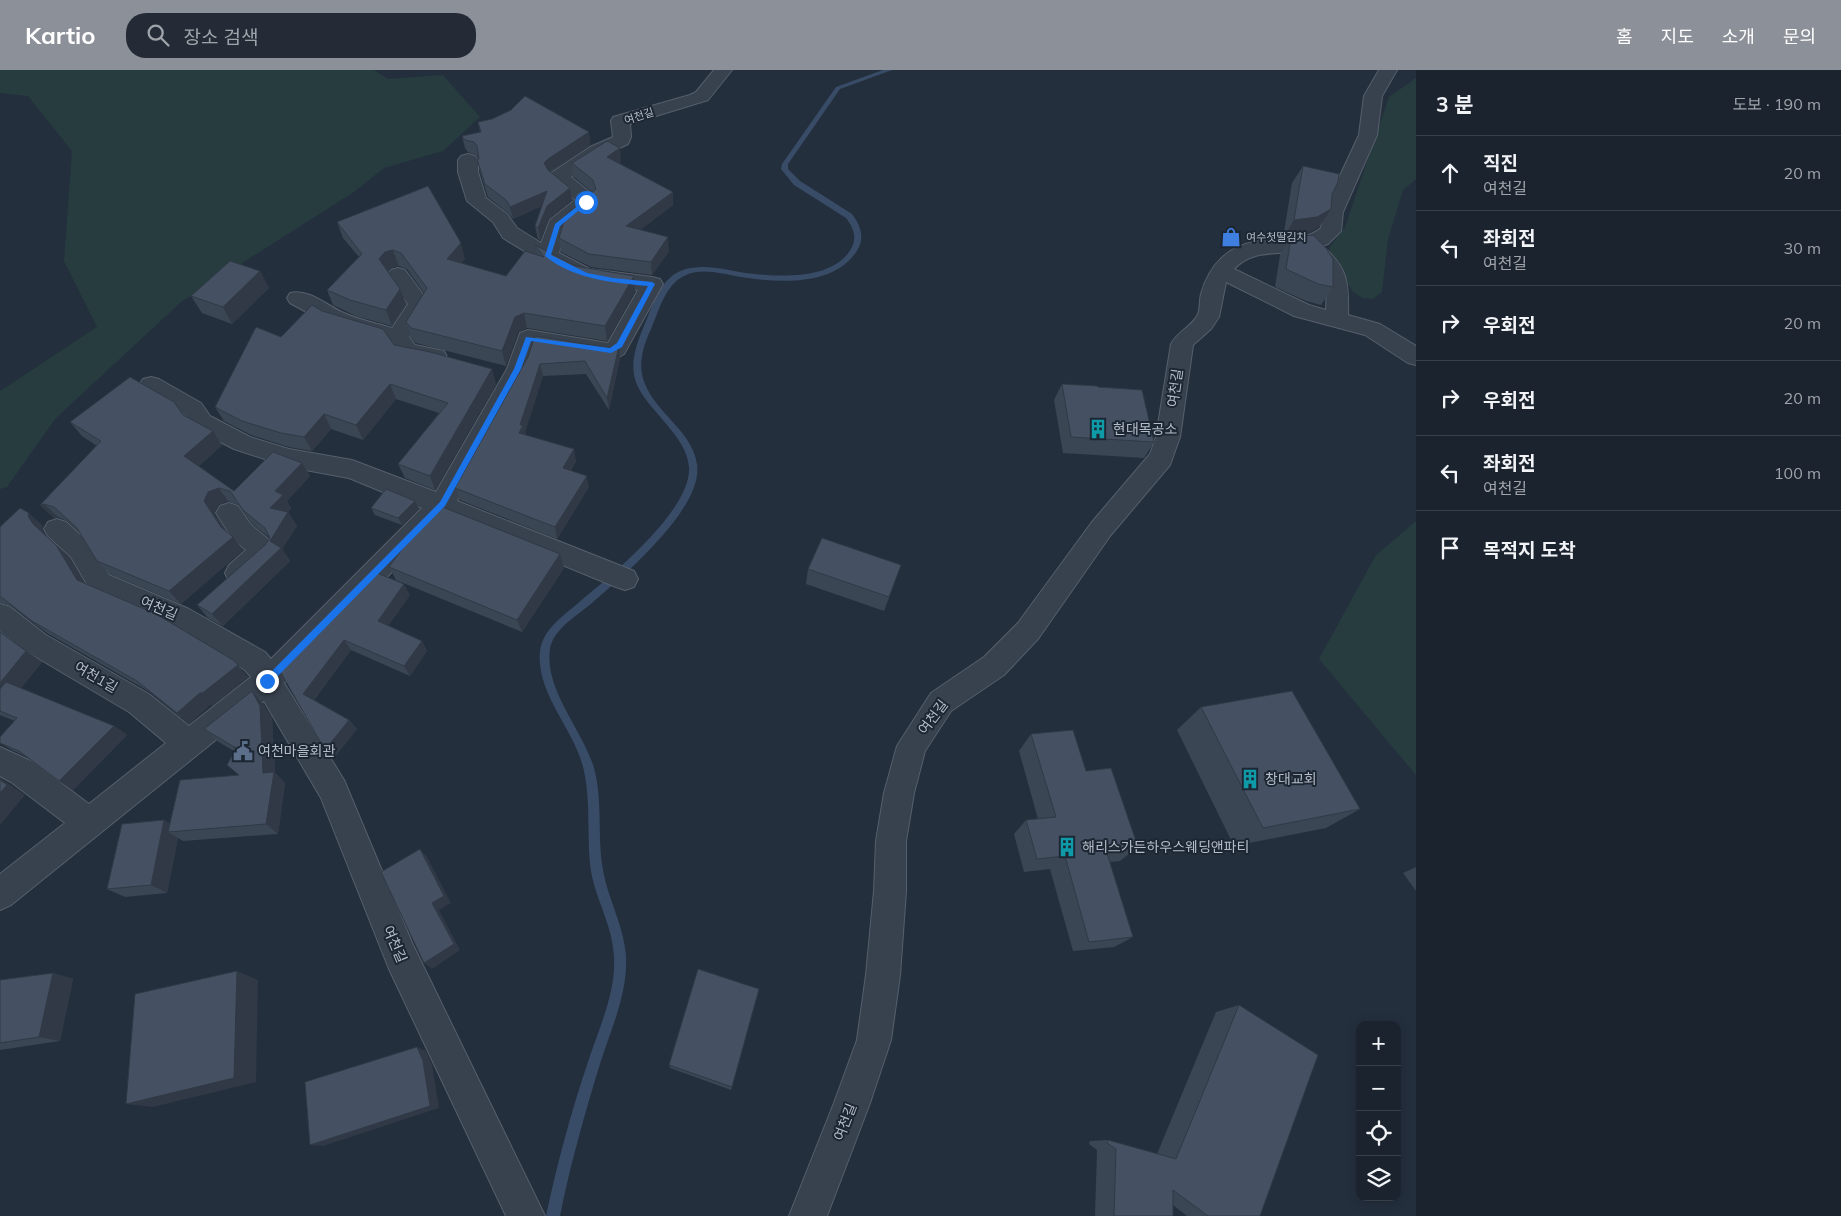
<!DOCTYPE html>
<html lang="ko">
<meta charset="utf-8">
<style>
:root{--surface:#1b232e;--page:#242b36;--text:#f1f3f6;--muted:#a0a4aa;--line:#39404a;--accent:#8c9099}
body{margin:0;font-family:Mulish,"Noto Sans KR",sans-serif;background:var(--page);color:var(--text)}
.controls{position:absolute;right:15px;bottom:15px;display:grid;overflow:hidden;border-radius:10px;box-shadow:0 2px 12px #0003}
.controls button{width:45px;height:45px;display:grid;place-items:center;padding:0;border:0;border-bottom:1px solid var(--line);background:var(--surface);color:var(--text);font:25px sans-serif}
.stop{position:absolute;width:15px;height:15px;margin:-11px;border:4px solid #1a73e8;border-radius:50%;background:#fff}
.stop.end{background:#1a73e8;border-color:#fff;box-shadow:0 1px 5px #0008}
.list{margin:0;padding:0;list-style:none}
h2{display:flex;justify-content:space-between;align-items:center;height:65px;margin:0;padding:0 20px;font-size:21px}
h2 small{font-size:16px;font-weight:400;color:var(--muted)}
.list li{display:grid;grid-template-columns:32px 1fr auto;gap:15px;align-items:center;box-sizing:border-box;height:75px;padding:0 20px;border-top:1px solid var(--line)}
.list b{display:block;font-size:19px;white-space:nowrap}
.list p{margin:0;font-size:16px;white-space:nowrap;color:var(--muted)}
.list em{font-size:16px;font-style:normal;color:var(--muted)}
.icon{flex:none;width:28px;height:28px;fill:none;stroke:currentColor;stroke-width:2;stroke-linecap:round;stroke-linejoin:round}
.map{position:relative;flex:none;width:1416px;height:1146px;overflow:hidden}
header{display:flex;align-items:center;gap:30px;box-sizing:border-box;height:70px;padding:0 25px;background:var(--accent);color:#fff}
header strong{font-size:24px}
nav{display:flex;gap:28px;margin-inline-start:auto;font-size:18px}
.search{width:350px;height:45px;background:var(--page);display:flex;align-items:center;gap:12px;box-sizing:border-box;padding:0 18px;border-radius:20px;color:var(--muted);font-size:19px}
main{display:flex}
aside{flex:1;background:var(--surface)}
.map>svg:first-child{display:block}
.green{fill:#263c3f}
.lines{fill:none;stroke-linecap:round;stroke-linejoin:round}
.stream{fill:#394c67;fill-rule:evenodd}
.minor-casing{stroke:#565f6c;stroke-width:2}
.minor{fill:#38414e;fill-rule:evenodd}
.wall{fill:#3b4654}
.shaded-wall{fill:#303945}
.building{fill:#455162;stroke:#303945}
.route{fill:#1a73e8}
.labels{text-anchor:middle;stroke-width:4;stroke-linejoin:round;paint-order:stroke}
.far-street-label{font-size:11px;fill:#b4bcc9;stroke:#1d2633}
.far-poi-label{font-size:11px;fill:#b4bcc9;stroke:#1d2633;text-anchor:start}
.street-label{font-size:14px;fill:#b4bcc9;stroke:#1d2633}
.poi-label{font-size:14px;fill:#b4bcc9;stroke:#1d2633;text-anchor:start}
</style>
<header>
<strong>Kartio</strong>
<div class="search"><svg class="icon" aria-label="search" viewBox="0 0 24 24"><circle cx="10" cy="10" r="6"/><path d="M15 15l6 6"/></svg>장소 검색</div>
<nav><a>홈</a><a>지도</a><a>소개</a><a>문의</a></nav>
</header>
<main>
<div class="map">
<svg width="1416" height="1146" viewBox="0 0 1416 1146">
<rect width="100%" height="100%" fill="#242f3e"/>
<g class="green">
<path d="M0 0H374L388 9 443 5 480 47 443 81 384 98 354 122 181 232 55 349 7 417 0 419V321L97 257 64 191 72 81 28 26 0 23Z"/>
<path d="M1416 8V109L1403 120 1388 169 1382 222 1373 229 1363 228 1353 222 1330 186 1329 178 1345 157 1389 27Z"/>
<path d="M1416 451V705L1319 589 1376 485Z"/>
</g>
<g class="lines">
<path class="stream" d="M883 0H892L840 19 788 94V99L800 111 852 144C860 155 865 166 858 179 836 217 778 213 741 207 722 204 701 197 684 206 665 215 659 241 651 259 643 276 637 296 645 314 657 344 692 361 697 394 704 438 623 506 592 533 578 545 553 559 550 579 544 620 583 660 594 698 603 731 597 766 603 800 608 829 624 856 626 886 628 925 610 961 599 997 584 1046 570 1096 560 1146H546C557 1094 571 1042 588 992 599 958 616 923 614 887 613 857 596 830 591 801 586 765 592 728 582 693 571 656 536 622 540 581 543 557 568 543 584 528 614 503 692 439 689 397 687 367 651 343 638 317 628 297 636 275 644 256 653 235 660 208 683 200 704 193 726 200 746 203 778 207 835 211 852 177 857 166 853 157 846 148L794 115 781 99 782 94 836 17Z"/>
<defs>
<g id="minor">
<path d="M714 0H732L708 30 630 54 631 67 628 74 604 85 571 107 593 125 596 132 566 158 559 183 590 199 652 207 660 209 663 214 624 284 619 287 611 289 536 277 529 299 457 431 634 501 638 509 634 517 625 520 616 517 445 447 284 613 344 710 413 875 545 1146H506L389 899 321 728 264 631 11 835 0 840V804L65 753 11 712 0 706V677L33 692 89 734 166 673 129 642 26 581 0 561V534L10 537 46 565 149 624 189 656 251 607 245 600 169 555 91 521 71 487 48 466 44 459 48 452 57 449 66 452 89 473 109 505 189 539 265 582 271 589 422 438 349 408 289 397 234 379 194 358 185 345 143 321 139 315 143 309 151 307 159 309 201 333 210 346 250 367 289 379 352 390 436 422 507 299 520 263 528 260 608 273 638 220 578 210 556 200 503 168 493 152 467 131 458 102V90L461 86 468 84 475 86 478 90V102L486 128 507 144 517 158 541 173 550 150 575 130 551 111 548 107 551 103 590 77 613 67 611 51 613 47 690 25 696 22Z"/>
<path d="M1379 0H1397L1382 26 1377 65 1343 142 1341 161 1328 174 1322 176C1348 197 1349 214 1348 245L1380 254 1416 276V295L1408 293 1365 265 1294 246 1226 212 1219 247 1211 259 1193 275 1180 367 1170 395 1110 466 1038 569 1004 605 951 641 925 681 914 723 906 771V821L900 905 891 970 870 1033 827 1146H789L834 1033 857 970 866 905 874 821 876 771 884 723 897 676 931 623 984 587 1018 553 1092 452 1150 384 1156 367 1171 274C1178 261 1191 257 1197 246 1201 240 1199 231 1201 224 1209 195 1228 175 1259 171 1281 168 1302 173 1321 158L1323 142 1359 65 1364 26ZM1302 181C1325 201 1328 210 1326 240L1309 235 1234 199C1253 179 1277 185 1302 181Z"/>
<path d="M398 198 405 200 430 234 409 267 415 275 444 281 447 287 444 293 436 295 400 288 390 273 329 254 290 233 287 228 290 223C309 218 327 236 344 243 359 250 376 253 392 258L408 234 387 205 391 200Z"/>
<path d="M229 433 238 436 251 455 273 473 277 480C271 492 254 510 241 513 236 514 233 512 229 511L225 503 229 495 246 480 233 469 216 443 220 436Z"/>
</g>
</defs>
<use href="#minor" class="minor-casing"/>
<use href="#minor" class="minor"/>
</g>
<g class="wall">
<path d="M478 52 589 62 590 75 550 102 572 130 549 149 540 170 538 169 535 156 542 136 513 149 508 143 488 127 480 102 477 89H479L478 87 476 85 468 82 465 78 462 66 480 62Z"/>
<path d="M621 92 619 93 673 135 640 160 669 181 652 205 591 197 561 182 559 168 592 122 574 107 572 93Z"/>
<path d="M1303 96 1332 124 1319 157 1306 164 1283 168 1292 113Z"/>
<path d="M337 152 465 189 461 193 506 206 537 184 535 175 575 196 634 206 635 221 607 271 527 258 518 262 506 296 416 273 411 268 406 252 424 223 407 199 399 196 390 198 388 201 400 219 406 234 392 256 356 246 333 235 327 220 359 187 343 168Z"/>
<path d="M1291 167 1333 217 1321 235 1306 231 1275 217 1280 185Z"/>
<path d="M260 201 269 218 232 254 202 243 191 226Z"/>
<path d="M322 241 394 275 496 314 435 420 405 408 398 394 439 343 396 329 363 370 331 359 312 381 289 377 251 365 224 351 215 337 281 267Z"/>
<path d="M528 287 620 288 609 340 586 304 543 306 525 362 526 365 576 391 571 400 589 417 557 469 460 430 455 418Z"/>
<path d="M1062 314 1098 317 1154 372 1144 388 1063 383 1054 330Z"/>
<path d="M183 345 222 375 199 396 234 421 302 393 310 406 287 431 291 438 288 442 297 456 282 479 290 491 223 556 208 548 197 535 265 475 270 468 252 454 239 435 228 431 218 435 214 444 225 459 243 480 181 534 110 504 97 491 79 462 67 451 58 447 54 448 40 435 97 376 82 366 70 352Z"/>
<path d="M371 438 419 439 402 455 375 445Z"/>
<path d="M43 456 42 460 46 466 70 488 85 514 248 607 212 636 211 634 189 654 150 622 47 563 11 536 0 533V457Z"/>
<path d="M560 484 564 498 522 562 396 510 389 497Z"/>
<path d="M901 495 884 541 806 514 808 499Z"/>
<path d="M410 525 388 556 422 571 427 581 410 606 351 580 314 630 349 650 357 659 333 689 280 601Z"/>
<path d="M0 562 42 592 21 618 114 656 127 665 73 720 59 711 27 687 12 680 0 673V667L15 651 0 645Z"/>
<path d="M263 634 272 648 275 703 285 713 278 764 183 771 178 768 167 823 125 827 107 819 164 750 170 754 239 705 234 681 217 671 204 659Z"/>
<path d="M1201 637 1360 739 1326 758 1234 776 1177 660Z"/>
<path d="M1031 664 1086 701 1138 777 1120 791 1109 792 1133 867 1114 877 1073 881 1050 799 1024 802 1014 764 1026 750 1038 749 1019 681Z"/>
<path d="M1416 797V821L1403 803Z"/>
<path d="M53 903 73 909 60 971 0 980V910Z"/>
<path d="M1239 935 1260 1146H1187L1173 1135V1146H1095L1097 1080 1089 1074 1090 1071 1108 1070 1157 1084 1216 942Z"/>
<path d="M669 995 732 1017 731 1020 670 998Z"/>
</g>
<g class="shaded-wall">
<path d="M589 62 590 75 550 101 546 106 544 93 548 89Z"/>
<path d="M620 78 621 92 608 101 607 87Z"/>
<path d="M570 118 572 130 549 149 540 170 538 158 547 136Z"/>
<path d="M547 121 549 133 513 149 510 137Z"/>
<path d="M673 122V135L627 170 626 156Z"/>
<path d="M1331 139 1319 157 1306 164 1283 168 1294 150Z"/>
<path d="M668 167 669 181 652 205 651 192Z"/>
<path d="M461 173 465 189 451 205 447 189Z"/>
<path d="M393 180 399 196 390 198 385 205 379 189 385 182Z"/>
<path d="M260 201 269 218 232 254 223 237Z"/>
<path d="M634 206 635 221 607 271 605 256Z"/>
<path d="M400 219 406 234 392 256 386 240Z"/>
<path d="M524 243 527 258 518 262 506 296 502 281 515 247Z"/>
<path d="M619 276 620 288 609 340 607 328Z"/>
<path d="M540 294 543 306 525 362 526 368 519 363 520 355Z"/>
<path d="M492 299 496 314 435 420 430 406Z"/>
<path d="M390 314 396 329 363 370 356 355Z"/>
<path d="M324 344 331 359 312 381 304 367Z"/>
<path d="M213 361 222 375 195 400 184 386Z"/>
<path d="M574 379 576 391 565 409 563 398Z"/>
<path d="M302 393 310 406 287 431 291 438 279 451 270 438 275 421Z"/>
<path d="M587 406 589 417 557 469 555 457Z"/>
<path d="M219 418 228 431 218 435 214 444 231 469 233 467 243 480 181 534 169 521 221 457 204 431 208 422Z"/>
<path d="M415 431 419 439 402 455 398 448Z"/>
<path d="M44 434 58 447 54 448 40 435Z"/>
<path d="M288 442 297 456 282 479 290 491 223 556 212 544 270 471Z"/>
<path d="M29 443 43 456 42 460 47 467 33 454 28 446Z"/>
<path d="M56 475 70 488 90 523 77 510Z"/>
<path d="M560 484 564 498 522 562 517 550Z"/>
<path d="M404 514 410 525 384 562 378 551Z"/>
<path d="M344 570 351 580 311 633 303 624Z"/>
<path d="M422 571 427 581 410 606 404 596Z"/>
<path d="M26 581 42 592 11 631 0 623V613Z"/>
<path d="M233 590 248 607 212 636 211 634 189 654 177 643Z"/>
<path d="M252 621 263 634 272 648 275 703 285 713 278 764 266 754 263 703Z"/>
<path d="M349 650 357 659 333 689 325 680Z"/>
<path d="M114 656 127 665 73 720 59 711Z"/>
<path d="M0 708 25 725 0 755Z"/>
<path d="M164 750 180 760 168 762 178 768 167 823 151 815Z"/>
<path d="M420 779 427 787 451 833 439 840 460 880 432 899 424 893 432 833Z"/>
<path d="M237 901 258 910 256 1012 153 1037 126 1034Z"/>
<path d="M53 903 73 909 60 971 39 967Z"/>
<path d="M417 977 426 981 432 995 439 1038 323 1076 310 1075Z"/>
</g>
<g class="building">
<path d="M525 26 589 62 548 89 544 93 548 100 570 118 547 136 538 158 535 156 547 121 510 137 506 130 485 114 477 89H479L477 76 474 72 465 70 462 66 481 62 478 52 492 49 511 40Z"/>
<path d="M607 71 620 78 607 87 673 122 626 156 668 167 651 192 589 184 559 168 566 145 596 119 593 110 572 93Z"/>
<path d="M1303 96 1339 104 1338 112 1332 124 1331 139 1317 147 1294 150Z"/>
<path d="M428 116 461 173 447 189 506 206 525 181 544 187 535 175 575 196 634 206 605 256 524 243 515 247 502 281 411 258 406 252 427 218 401 183 393 180 385 182 379 189 400 219 386 240 350 230 327 220 362 184 337 152Z"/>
<path d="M1313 165 1326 178 1333 189V217L1318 214 1286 199 1291 167Z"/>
<path d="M230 191 260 201 223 237 191 226Z"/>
<path d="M312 235 322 241 383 259 394 275 430 282 492 299 430 406 398 394 448 333 390 314 356 355 324 344 304 367 281 363 242 351 215 337 256 257 281 267Z"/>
<path d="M535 266 609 278 619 276 607 328 585 291 540 294 520 355H523L519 363 574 379 563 398 587 406 555 457 455 418 528 287Z"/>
<path d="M130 307 174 332 183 345 213 361 184 386 234 421 273 382 302 393 275 421 283 425 270 438 288 442 270 471 281 478 212 544 197 535 265 475 270 468 265 458 243 440 230 421 219 418 208 422 204 431 221 457 233 467 169 521 97 491 77 458 54 437 44 434 40 435 101 371 70 352Z"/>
<path d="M1062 314 1097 316 1098 317 1142 320 1154 372 1071 367Z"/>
<path d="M386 419 415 431 398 448 371 438Z"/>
<path d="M440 436 560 484 517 550 389 497 415 461Z"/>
<path d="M20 438 29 443 28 446 33 454 56 475 77 510 156 544 233 590 238 595 200 625 201 622 177 643 137 611 32 551 0 526V457Z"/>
<path d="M822 468 901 495 889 527 808 499Z"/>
<path d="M377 503 404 514 378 551 422 571 404 596 344 570 303 624 349 650 325 680 280 601Z"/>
<path d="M0 562 26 581 0 613Z"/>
<path d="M6 612 114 656 59 711 19 681 0 673V667L17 648 0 641V619Z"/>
<path d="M252 621 260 636 263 703 274 702 266 754 168 762 180 710 239 705 227 695 236 678 204 659Z"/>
<path d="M1292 621 1360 739 1263 758 1201 637Z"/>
<path d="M1073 660 1086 701 1111 698 1138 777 1106 780 1133 867 1089 872 1065 786 1037 789 1026 750 1056 747 1031 664Z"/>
<path d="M0 710 7 715 0 723Z"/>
<path d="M164 750 151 815 107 819 122 754Z"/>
<path d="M420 779 444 826 432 833 454 874 424 893 381 802Z"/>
<path d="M698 899 759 919 732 1017 669 995Z"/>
<path d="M237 901 234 1008 126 1034 135 924Z"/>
<path d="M53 903 39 967 0 973V910Z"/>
<path d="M1239 935 1318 985 1260 1146H1208L1173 1120V1146H1114L1116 1079 1107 1073 1108 1070 1176 1089Z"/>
<path d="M417 977 423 991 430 1036 310 1075 305 1012Z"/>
</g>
<path class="route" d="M584 131 589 132 560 156 551 185 587 203 613 208 652 212 655 214 622 277 611 283 531 271 521 299 445 436 270 614H264V609L440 432 514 299 526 267 610 278 617 273 648 216C613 213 573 209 545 186L555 154Z"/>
<defs>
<symbol id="shop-bare" viewBox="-9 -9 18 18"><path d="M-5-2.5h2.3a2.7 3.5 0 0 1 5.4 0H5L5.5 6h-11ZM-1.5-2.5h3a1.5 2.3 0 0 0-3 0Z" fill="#3f7fe0" stroke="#1d2633" stroke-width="2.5" paint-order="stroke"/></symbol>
<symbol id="building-bare" viewBox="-9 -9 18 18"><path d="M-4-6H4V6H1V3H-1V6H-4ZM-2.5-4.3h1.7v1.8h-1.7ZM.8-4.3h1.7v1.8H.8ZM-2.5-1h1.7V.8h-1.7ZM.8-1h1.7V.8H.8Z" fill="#0f9aa8" stroke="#1d2633" stroke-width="2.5" paint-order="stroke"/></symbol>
<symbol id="civic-bare" viewBox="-9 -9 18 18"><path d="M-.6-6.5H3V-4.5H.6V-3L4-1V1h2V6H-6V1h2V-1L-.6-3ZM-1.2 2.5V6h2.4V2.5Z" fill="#5c6f8a" stroke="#1d2633" stroke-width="2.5" paint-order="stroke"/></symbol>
</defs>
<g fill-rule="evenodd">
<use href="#shop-bare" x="1217" y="153" width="28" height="28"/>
<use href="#building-bare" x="1084" y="345" width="28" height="28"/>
<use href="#civic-bare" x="229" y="667" width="28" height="28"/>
<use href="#building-bare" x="1236" y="695" width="28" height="28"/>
<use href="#building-bare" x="1053" y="763" width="28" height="28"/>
</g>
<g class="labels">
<g class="far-street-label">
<text transform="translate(639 46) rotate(-18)" y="4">여천길</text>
</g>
<g class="far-poi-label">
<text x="1246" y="171">여수첫딸김치</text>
</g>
<g class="street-label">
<text transform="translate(1175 318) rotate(-82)" y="5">여천길</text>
<text transform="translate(159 538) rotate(23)" y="5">여천길</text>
<text transform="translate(96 607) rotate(30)" y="5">여천1길</text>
<text transform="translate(933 647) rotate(-53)" y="5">여천길</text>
<text transform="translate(395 874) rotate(67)" y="5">여천길</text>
<text transform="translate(845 1052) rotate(-69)" y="5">여천길</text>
</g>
<g class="poi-label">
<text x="1113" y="364">현대목공소</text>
<text x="258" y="686">여천마을회관</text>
<text x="1265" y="714">창대교회</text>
<text x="1082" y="782">해리스가든하우스웨딩앤파티</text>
</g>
</g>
</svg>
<div class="controls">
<button>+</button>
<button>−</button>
<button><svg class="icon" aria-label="locate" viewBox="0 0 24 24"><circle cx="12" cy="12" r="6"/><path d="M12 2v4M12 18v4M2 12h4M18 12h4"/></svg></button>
<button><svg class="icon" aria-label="layers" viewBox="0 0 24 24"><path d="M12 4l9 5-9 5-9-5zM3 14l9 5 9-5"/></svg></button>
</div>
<div class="stop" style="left:586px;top:132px"></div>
<div class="stop end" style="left:267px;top:611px"></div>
</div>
<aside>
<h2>3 분<small>도보 · 190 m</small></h2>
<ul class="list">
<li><svg class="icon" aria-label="ahead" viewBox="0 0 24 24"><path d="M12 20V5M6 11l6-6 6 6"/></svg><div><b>직진</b><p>여천길</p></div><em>20 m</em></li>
<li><svg class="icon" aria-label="left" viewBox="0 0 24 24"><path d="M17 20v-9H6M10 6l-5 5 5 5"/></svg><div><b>좌회전</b><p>여천길</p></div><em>30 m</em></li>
<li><svg class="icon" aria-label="right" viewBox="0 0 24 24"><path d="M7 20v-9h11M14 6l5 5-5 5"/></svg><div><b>우회전</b></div><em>20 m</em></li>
<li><svg class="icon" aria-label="right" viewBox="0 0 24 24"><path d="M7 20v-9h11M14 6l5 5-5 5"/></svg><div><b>우회전</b></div><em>20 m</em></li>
<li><svg class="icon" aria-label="left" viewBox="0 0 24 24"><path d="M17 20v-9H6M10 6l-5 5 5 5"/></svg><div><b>좌회전</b><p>여천길</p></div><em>100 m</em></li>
<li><svg class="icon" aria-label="arrive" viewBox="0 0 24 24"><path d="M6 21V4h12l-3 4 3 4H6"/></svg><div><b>목적지 도착</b></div></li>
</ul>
</aside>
</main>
